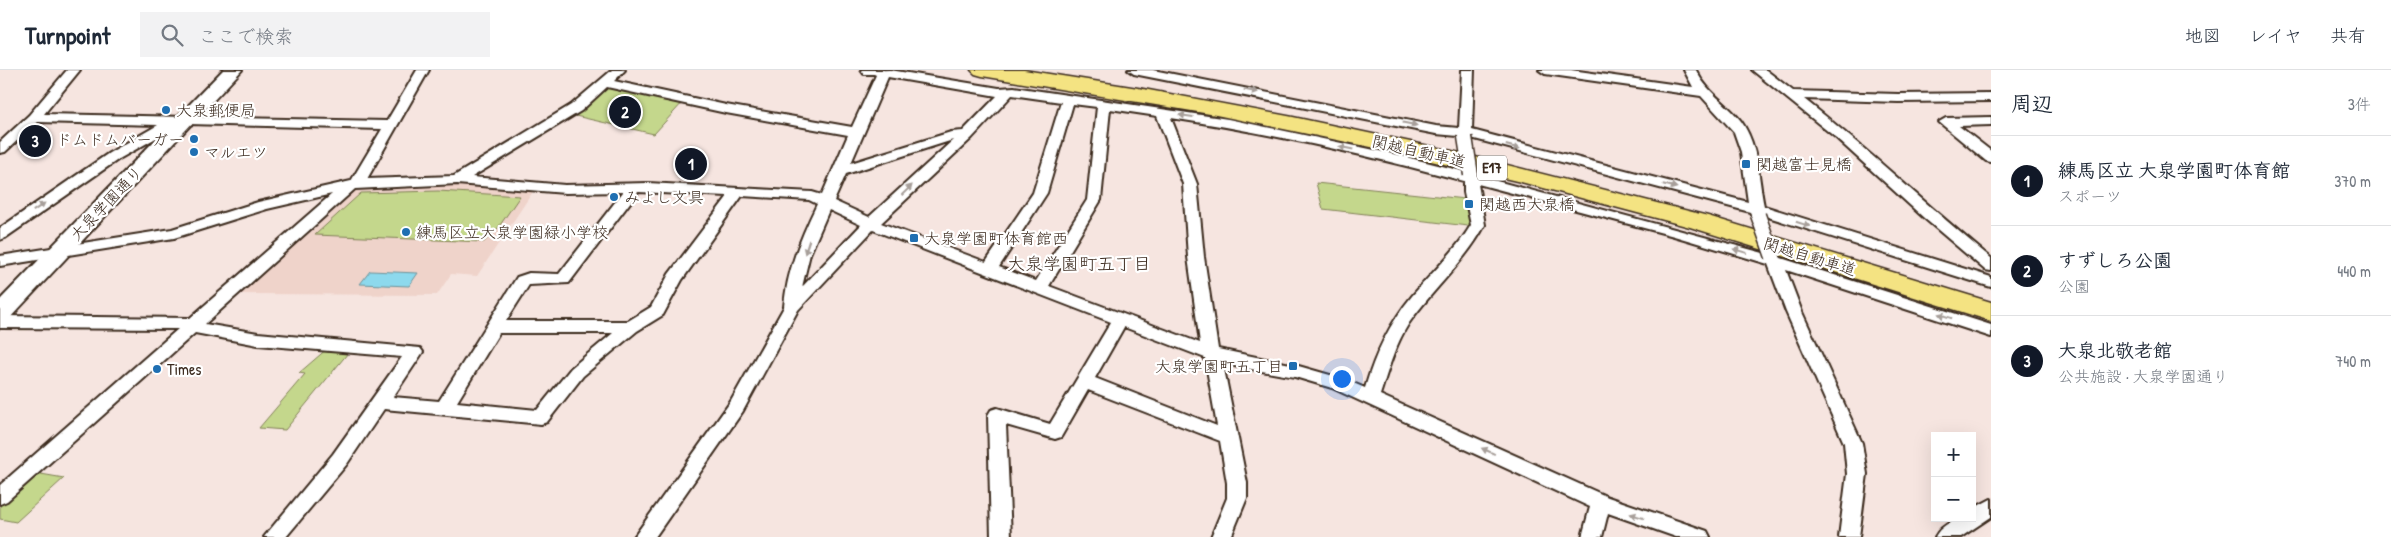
<!DOCTYPE html>
<html lang="ja">
<meta charset="utf-8">
<style>
:root{--surface:#fff;--page:#f2f2f3;--text:#1f2937;--muted:#747a83;--line:#e0e1e3;--accent:#111827}
body{margin:0;font-family:"Patrick Hand","Klee One",sans-serif;background:var(--page);color:var(--text)}
.controls{position:absolute;right:15px;bottom:15px;display:grid;overflow:hidden;border-radius:0px;box-shadow:0 5px 20px #0002}
.controls button{width:45px;height:45px;display:grid;place-items:center;padding:0;border:0;border-bottom:1px solid var(--line);background:var(--surface);color:var(--text);font:25px sans-serif}
.you{position:absolute;left:1341px;top:308px;width:18px;height:18px;margin:-12px;border:4px solid #fff;border-radius:50%;background:#1a73e8;box-shadow:0 0 0 8px #1a73e833}
.badge{display:grid;place-items:center;width:32px;height:32px;border-radius:50%;background:var(--accent);color:#fff;font-size:16px;font-weight:700}
.pin{position:absolute;translate:-50% -50%;border:2px solid #fff;box-shadow:0 1px 5px #0006}
.list{margin:0;padding:0;list-style:none}
h2{display:flex;justify-content:space-between;align-items:center;height:65px;margin:0;padding:0 20px;font-size:21px}
h2 small{font-size:16px;font-weight:400;color:var(--muted)}
.list li{display:grid;grid-template-columns:32px 1fr auto;gap:15px;align-items:center;box-sizing:border-box;height:90px;padding:0 20px;border-top:1px solid var(--line)}
.list b{display:block;font-size:19px;white-space:nowrap}
.list p{margin:0;font-size:16px;white-space:nowrap;color:var(--muted)}
.list em{font-size:16px;font-style:normal;color:var(--muted)}
.icon{flex:none;width:28px;height:28px;fill:none;stroke:currentColor;stroke-width:2;stroke-linecap:round;stroke-linejoin:round}
.map{position:relative;flex:none;width:1991px;height:467px;overflow:hidden}
header{display:flex;align-items:center;gap:30px;box-sizing:border-box;height:70px;padding:0 25px;background:var(--surface);border-bottom:1px solid var(--line)}
header strong{font-size:24px}
nav{display:flex;gap:28px;margin-inline-start:auto;font-size:18px}
.search{width:350px;height:45px;background:var(--page);display:flex;align-items:center;gap:12px;box-sizing:border-box;padding:0 18px;border-radius:0px;color:var(--muted);font-size:19px}
main{display:flex}
aside{flex:1;background:var(--surface)}
.map>svg:first-child{display:block}
.built{fill:#efd3ca}
.green{fill:#c4d78c;stroke:#808055}
.water{fill:#8dd9ed;stroke:#6c939a}
.lines{fill:none;stroke-linecap:round;stroke-linejoin:round}
.street-casing{stroke:#3b2a1e;stroke-width:4}
.secondary-casing{stroke:#3b2a1e;stroke-width:4}
.highway-casing{stroke:#3b2a1e;stroke-width:3}
.street{fill:#fff;fill-rule:evenodd}
.secondary{fill:#fff;fill-rule:evenodd}
.highway{fill:#f4e382;fill-rule:evenodd}
.street-bridge-casing{stroke:#3b2a1e;stroke-width:17;stroke-linecap:butt}
.street-bridge{stroke:#fff;stroke-width:14}
.oneway{fill:#a79f9a}
.poi-dot{fill:#1f6fb2;stroke:#fff;stroke-width:2}
.labels{text-anchor:middle;stroke-width:4.5;stroke-linejoin:round;paint-order:stroke}
.shield{fill:#fff;stroke:#766a62;stroke-width:1}
.shield-label{font-size:15px;font-weight:bold;fill:#3b2a1e}
.poi-label{font-size:16px;fill:#3b2a1e;stroke:#fff;text-anchor:start}
.street-label{font-size:16px;fill:#3b2a1e;stroke:#fff}
.neighbourhood-label{font-size:18px;fill:#3b2a1e;stroke:#fff}
</style>
<header>
<strong>Turnpoint</strong>
<div class="search"><svg class="icon" aria-label="search" viewBox="0 0 24 24"><circle cx="10" cy="10" r="6"/><path d="M15 15l6 6"/></svg>ここで検索</div>
<nav><a>地図</a><a>レイヤ</a><a>共有</a></nav>
</header>
<main>
<div class="map">
<svg width="1991" height="467" viewBox="0 0 1991 467">
<rect width="100%" height="100%" fill="#f6e5e0"/>
<filter id="ink" filterUnits="userSpaceOnUse"><feTurbulence type="fractalNoise" baseFrequency=".02" numOctaves="2"/><feDisplacementMap in="SourceGraphic" scale="10" xChannelSelector="R" yChannelSelector="G"/><feConvolveMatrix kernelMatrix="1 2 1 2 8 2 1 2 1" color-interpolation-filters="sRGB"/></filter>
<g filter="url(#ink)">
<path class="built" d="M438 114 534 120 477 206 451 204 437 225 236 224 354 119Z"/>
<g class="green">
<path d="M611 17 683 32 654 64 571 45 604 19Z"/>
<path d="M1316 113 1465 129 1470 153 1468 156 1323 139Z"/>
<path d="M438 121 520 126 498 158 484 172 315 165 361 123Z"/>
<path d="M328 278 346 280 348 283 285 360 259 358 305 304 299 303Z"/>
<path d="M35 403 64 408 16 452 0 449V435Z"/>
</g>
<path class="water" d="M370 201 418 203 409 216 360 214Z"/>
<g class="lines">
<defs>
<g id="street">
<path d="M67 0H80L44 44 387 51 417 0H429L367 109 454 106 571 35 612 0H625L614 11 726 35 852 57 876 5 868 1 890 0 999 18 1014 17 1228 49 1398 85 1466 102H1476L1478 106 1767 184H1778L1781 188 1991 255V267L1786 200 1802 242 1862 373 1867 404 1859 467H1839L1847 404 1844 373 1786 242 1768 194 1674 166 1478 114 1485 155C1465 192 1433 219 1409 253 1395 275 1388 300 1380 325L1608 427 1707 461 1710 467H1676L1608 443 1602 467H1582L1590 437 1332 318 1295 307 1223 294 1247 413V428L1231 467H1211L1227 428V413L1220 371 1088 320 1061 367 1055 369 1006 355 1011 467H991L988 345 991 340 997 338 1050 354 1111 252 873 160 798 240 743 341 655 467H634L731 331 784 237C787 200 801 167 817 134L809 130 742 126 682 210 663 245 637 261 583 306 547 352 541 354 384 339 347 394 286 467H264L333 384 402 287 258 275 195 263 7 431 0 434V415L178 259 0 258V246L190 248 332 124 267 139 174 168 0 196V186L172 159 258 132 351 111 382 59 189 54 177 56 119 89 5 168 0 170V158L109 83 158 55 37 52 5 82 0 83V72L29 45ZM888 7 997 26 963 61 951 62 851 93ZM607 17 726 43 848 65 822 125 812 122 648 113 565 115 472 107 581 41ZM1012 25 1061 32 1033 123 986 192 881 153 972 68ZM1073 34 1097 37 1087 130 1036 211 999 197 1047 123ZM1110 39 1157 46 1183 114 1188 187 1200 273 1049 216 1101 130ZM1171 48C1269 63 1367 85 1464 111V122L1471 155C1455 182 1432 202 1412 226 1389 254 1375 284 1365 318L1344 309 1295 295 1218 279 1204 187 1197 114ZM953 70 869 147 834 131 846 104ZM457 114 565 123 623 122 559 204 529 203 517 207 439 331 393 327 423 282 420 278 258 263 205 254 355 119ZM638 122 728 126 669 204 651 237 628 251H506L529 215 569 213ZM829 140 861 155 802 217 810 184ZM1124 257 1205 288 1217 356 1095 308ZM499 263H613L571 298 537 340 457 332Z"/>
<path d="M1128 0H1153L1436 56 1459 58 1462 0H1474L1472 60 1748 132 1741 82 1734 62 1701 26 1545 4 1539 0H1571L1693 17 1684 0H1696C1706 22 1726 32 1741 51 1759 76 1758 108 1764 136L1991 207V217L1765 146 1758 150 1753 148 1750 142 1471 68 1465 71 1460 70 1458 66 1436 64 1134 4Z"/>
<path d="M1752 0H1766L1793 21 1898 24 1991 23V31L1898 32 1804 29C1868 79 1927 136 1991 188V201L1985 200 1924 148 1835 67Z"/>
<path d="M1991 47V55L1959 56 1991 81V92L1986 91 1939 52 1946 48Z"/>
<path d="M1991 429V447L1961 467H1935C1942 453 1958 448 1972 448V439Z"/>
</g>
<g id="secondary">
<path d="M223 0H242L8 250 0 252V230Z"/>
<path d="M861 0H884L881 4H864Z"/>
</g>
<path id="highway" d="M971 0H1024L1138 18 1293 47 1448 80 1708 146 1991 232V251L1690 157 1521 112 1371 77 1216 45 982 6 975 4Z"/>
</defs>
<use href="#street" class="street-casing"/>
<use href="#secondary" class="secondary-casing"/>
<use href="#highway" class="highway-casing"/>
<use href="#street" class="street"/>
<use href="#secondary" class="secondary"/>
<use href="#highway" class="highway"/>
<defs>
<g id="street-bridge">
<path d="M1465 67 1471 105"/>
<path d="M1758 145 1773 187"/>
</g>
</defs>
<use href="#street-bridge" class="street-bridge-casing"/>
<use href="#street-bridge" class="street-bridge"/>
</g>
<defs><path id="oneway-solid" d="M-6-.8H1V-3.2L6.5 0L1 3.2V.8H-6Z" transform="scale(1.25)"/></defs>
<g class="oneway">
<use href="#oneway-solid" transform="translate(1251 21) rotate(11)"/>
<use href="#oneway-solid" transform="translate(1186 46) rotate(-172)"/>
<use href="#oneway-solid" transform="translate(1410 54) rotate(12)"/>
<use href="#oneway-solid" transform="translate(1513 77) rotate(15)"/>
<use href="#oneway-solid" transform="translate(1346 78) rotate(-168)"/>
<use href="#oneway-solid" transform="translate(1670 116) rotate(14)"/>
<use href="#oneway-solid" transform="translate(907 120) rotate(-44)"/>
<use href="#oneway-solid" transform="translate(39 137) rotate(-34)"/>
<use href="#oneway-solid" transform="translate(1803 154) rotate(17)"/>
<use href="#oneway-solid" transform="translate(807 177) rotate(108)"/>
<use href="#oneway-solid" transform="translate(1740 181) rotate(-164)"/>
<use href="#oneway-solid" transform="translate(1945 246) rotate(-162)"/>
<use href="#oneway-solid" transform="translate(1488 381) rotate(-156)"/>
<use href="#oneway-solid" transform="translate(1637 446) rotate(-162)"/>
</g>
</g>
<g class="poi-dot">
<circle cx="166" cy="40" r="5"/>
<circle cx="194" cy="69" r="5"/>
<circle cx="194" cy="82" r="5"/>
<rect x="1741" y="89" width="10" height="10" rx="2.5"/>
<circle cx="614" cy="127" r="5"/>
<rect x="1464" y="129" width="10" height="10" rx="2.5"/>
<circle cx="406" cy="162" r="5"/>
<rect x="909" y="163" width="10" height="10" rx="2.5"/>
<rect x="1288" y="291" width="10" height="10" rx="2.5"/>
<circle cx="157" cy="299" r="5"/>
</g>
<g class="labels">
<rect class="shield" x="1477" y="85.5" width="30" height="25" rx="4"/>
<g class="shield-label">
<text x="1492" y="103">E17</text>
</g>
<g class="poi-label">
<text x="176" y="46">大泉郵便局</text>
<text x="184" y="75" text-anchor="end">ドムドムバーガー</text>
<text x="204" y="88">マルエツ</text>
<text x="1756" y="100">関越富士見橋</text>
<text x="624" y="133">みよし文具</text>
<text x="1479" y="140">関越西大泉橋</text>
<text x="416" y="168">練馬区立大泉学園緑小学校</text>
<text x="924" y="174">大泉学園町体育館西</text>
<text x="1283" y="302" text-anchor="end">大泉学園町五丁目</text>
<text x="167" y="305">Times</text>
</g>
<g class="street-label">
<text transform="translate(1419 81) rotate(13)" y="6">関越自動車道</text>
<text transform="translate(106 133) rotate(-46)" y="6">大泉学園通り</text>
<text transform="translate(1810 186) rotate(17)" y="6">関越自動車道</text>
</g>
<g class="neighbourhood-label">
<text x="1079" y="200">大泉学園町五丁目</text>
</g>
</g>
</svg>
<div class="controls">
<button>+</button>
<button>−</button>
</div>
<div class="you"></div>
<div class="pin badge" style="left:691px;top:94px">1</div>
<div class="pin badge" style="left:625px;top:42px">2</div>
<div class="pin badge" style="left:35px;top:71px">3</div>
</div>
<aside>
<h2>周辺<small>3件</small></h2>
<ul class="list">
<li><span class="badge">1</span><div><b>練馬区立 大泉学園町体育館</b><p>スポーツ</p></div><em>370 m</em></li>
<li><span class="badge">2</span><div><b>すずしろ公園</b><p>公園</p></div><em>440 m</em></li>
<li><span class="badge">3</span><div><b>大泉北敬老館</b><p>公共施設 · 大泉学園通り</p></div><em>740 m</em></li>
</ul>
</aside>
</main>
